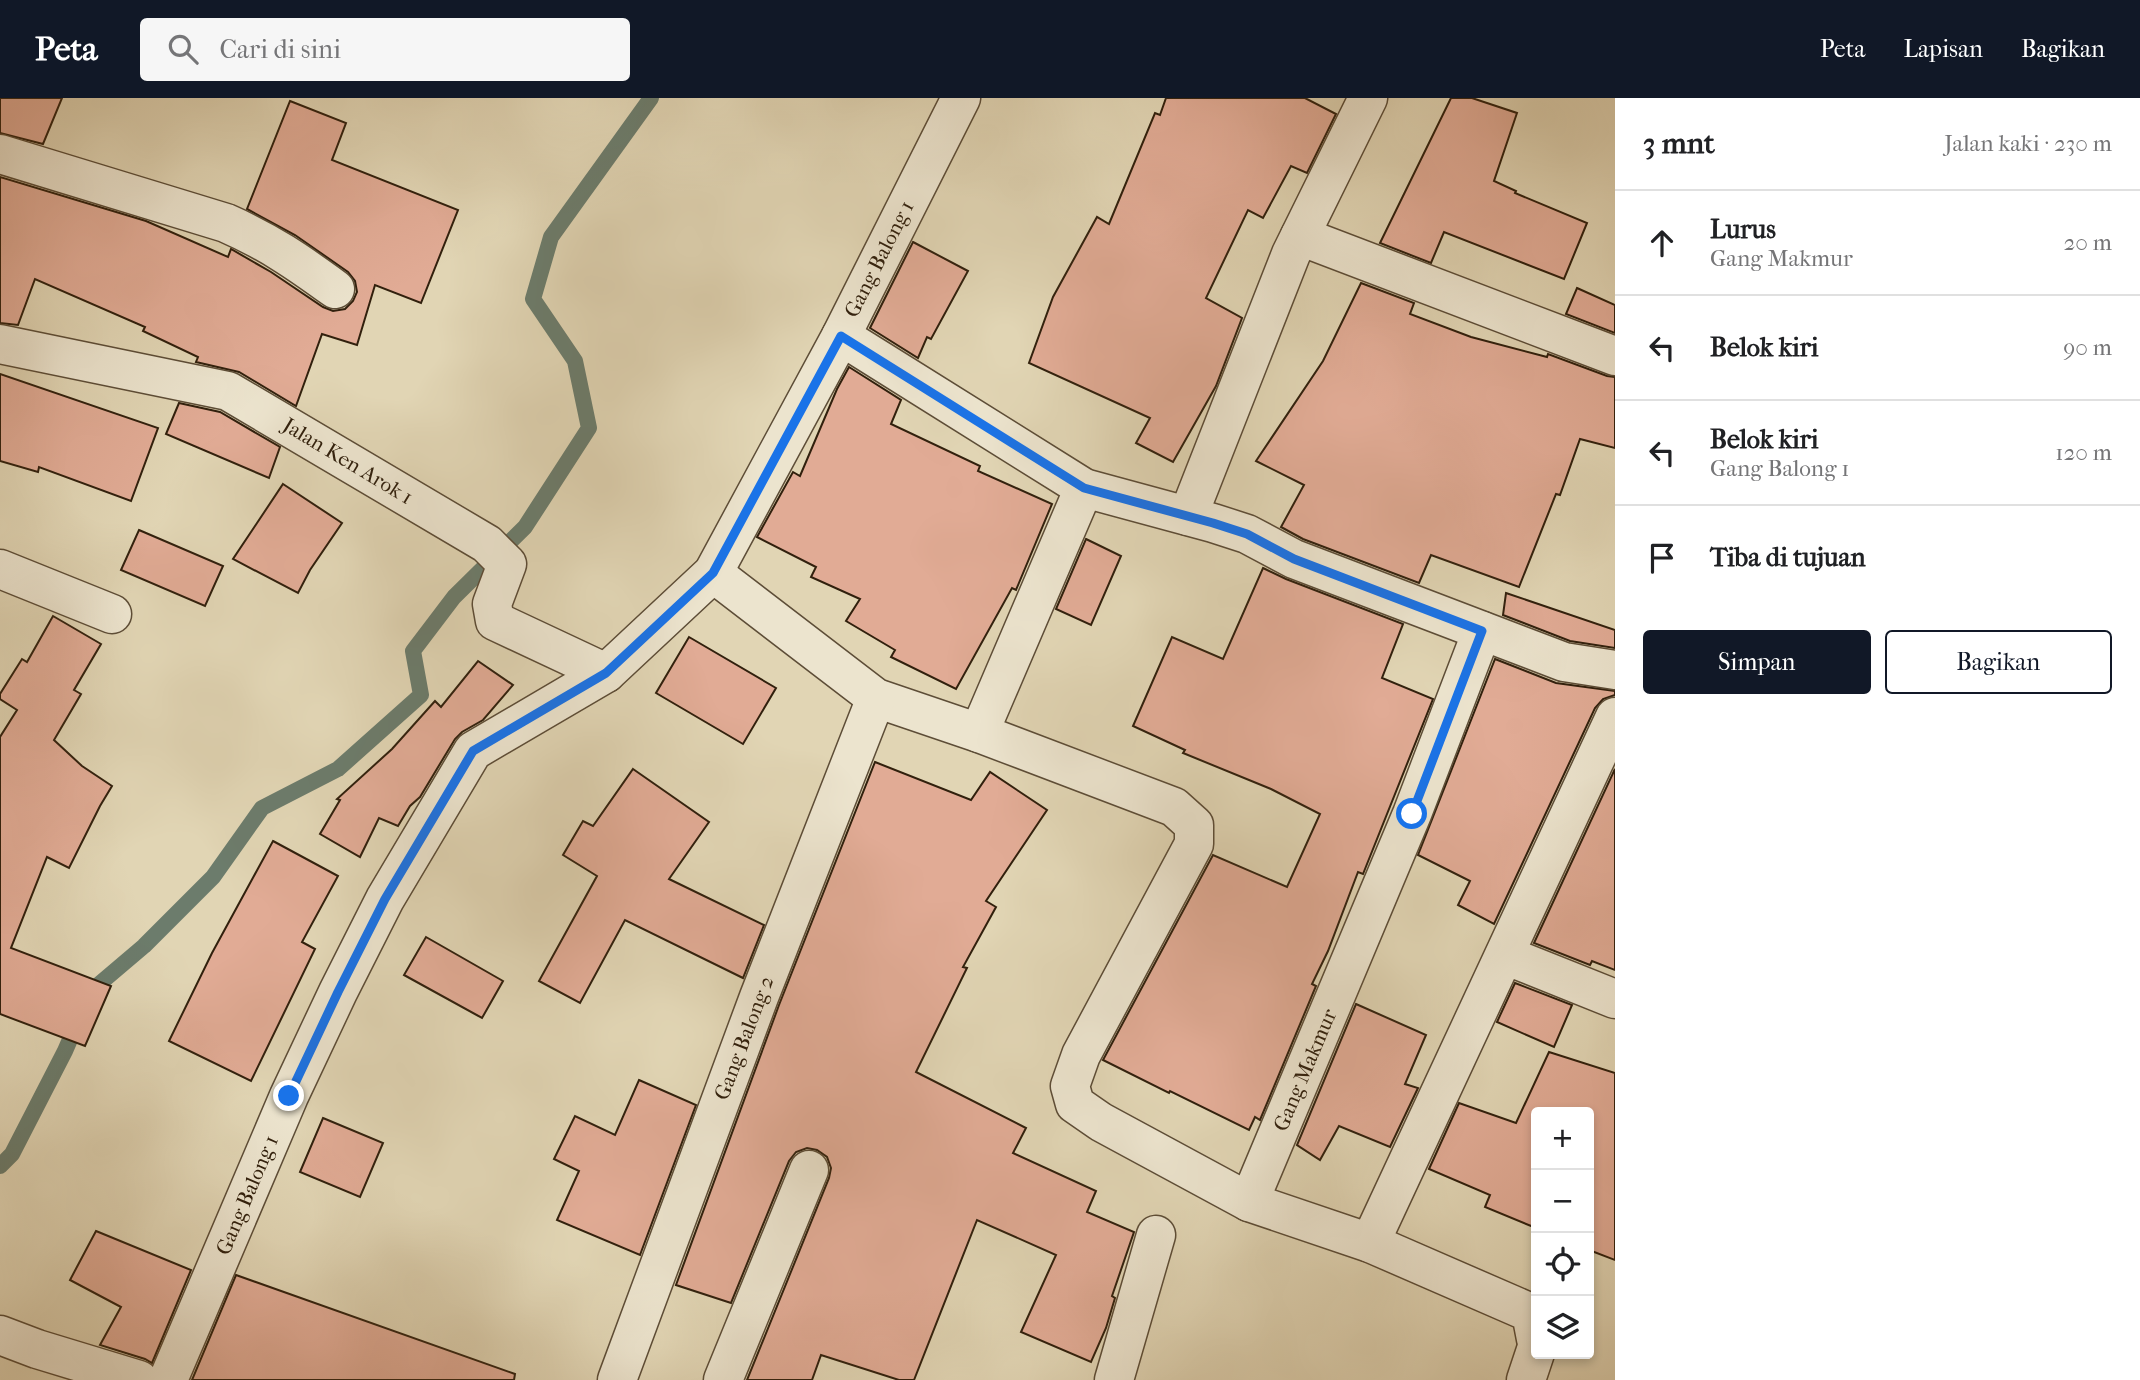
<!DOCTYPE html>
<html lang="id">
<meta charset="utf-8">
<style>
:root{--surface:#fff;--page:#f6f6f6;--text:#202124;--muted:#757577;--line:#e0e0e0;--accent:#111827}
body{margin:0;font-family:"IM FELL French Canon",serif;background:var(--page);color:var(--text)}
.controls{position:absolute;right:21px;bottom:21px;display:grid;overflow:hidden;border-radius:7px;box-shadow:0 4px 10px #0003}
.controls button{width:63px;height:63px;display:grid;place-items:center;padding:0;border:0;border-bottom:2px solid var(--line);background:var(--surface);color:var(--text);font:35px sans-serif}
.stop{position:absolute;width:21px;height:21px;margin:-16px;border:5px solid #1a73e8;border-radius:50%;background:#fff}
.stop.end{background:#1a73e8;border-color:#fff;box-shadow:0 2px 7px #0008}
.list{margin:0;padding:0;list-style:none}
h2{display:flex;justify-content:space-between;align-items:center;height:91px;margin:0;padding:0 28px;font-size:30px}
h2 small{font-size:23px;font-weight:400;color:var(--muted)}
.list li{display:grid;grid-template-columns:46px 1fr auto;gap:21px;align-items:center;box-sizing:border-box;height:105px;padding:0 28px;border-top:2px solid var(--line)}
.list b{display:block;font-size:26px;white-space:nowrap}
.list p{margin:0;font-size:23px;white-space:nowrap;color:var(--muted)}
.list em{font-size:23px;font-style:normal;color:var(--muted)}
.actions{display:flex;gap:14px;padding:21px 28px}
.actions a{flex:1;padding:16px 0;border:2px solid var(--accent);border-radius:7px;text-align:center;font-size:24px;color:var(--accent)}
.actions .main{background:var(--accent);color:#fff}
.icon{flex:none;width:38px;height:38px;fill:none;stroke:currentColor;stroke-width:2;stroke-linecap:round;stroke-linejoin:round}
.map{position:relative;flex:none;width:1615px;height:1282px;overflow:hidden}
header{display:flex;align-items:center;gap:42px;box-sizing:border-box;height:98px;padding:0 35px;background:var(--accent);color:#fff}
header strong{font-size:33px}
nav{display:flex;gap:38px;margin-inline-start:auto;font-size:24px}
.search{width:490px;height:63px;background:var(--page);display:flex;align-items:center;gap:18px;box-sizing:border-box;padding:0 24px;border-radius:7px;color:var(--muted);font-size:26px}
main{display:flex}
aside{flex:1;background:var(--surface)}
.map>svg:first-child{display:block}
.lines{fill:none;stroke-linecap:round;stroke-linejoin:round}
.stream{stroke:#6c7c6c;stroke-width:16}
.building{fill:#e1ab95;stroke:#31200d;stroke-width:2}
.minor-casing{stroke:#5d4d37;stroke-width:41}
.minor{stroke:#ece4ce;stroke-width:38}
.route{stroke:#1a73e8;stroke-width:9}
.labels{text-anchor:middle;stroke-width:7;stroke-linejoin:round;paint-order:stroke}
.street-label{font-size:21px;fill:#31200d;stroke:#ece4ce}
</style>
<header>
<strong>Peta</strong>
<div class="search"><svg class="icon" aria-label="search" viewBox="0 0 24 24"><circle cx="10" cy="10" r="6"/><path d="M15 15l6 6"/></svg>Cari di sini</div>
<nav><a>Peta</a><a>Lapisan</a><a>Bagikan</a></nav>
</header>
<main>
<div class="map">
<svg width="1615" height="1282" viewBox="0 0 1615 1282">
<rect width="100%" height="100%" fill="#e1d5b4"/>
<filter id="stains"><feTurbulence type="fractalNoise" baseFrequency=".00286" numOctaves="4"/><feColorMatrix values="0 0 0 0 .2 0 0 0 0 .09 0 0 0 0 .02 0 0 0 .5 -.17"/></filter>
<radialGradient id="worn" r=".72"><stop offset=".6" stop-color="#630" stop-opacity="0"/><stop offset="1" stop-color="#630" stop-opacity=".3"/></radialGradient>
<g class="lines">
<g class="stream">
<path d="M88 899 91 893 144 848 213 779 262 710 338 671 421 597 413 553 454 499 525 429 589 330 575 263 533 201 551 139 651 0"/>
<path d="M0 1068 12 1056 65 953 78 923"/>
</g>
</g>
<g class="building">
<path d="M0 0H62L43 46 0 35Z"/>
<path d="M1166 0H1305L1336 16 1307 75 1291 68 1263 120 1248 112 1206 200 1242 220 1216 288 1173 364 1136 345 1150 320 1029 265 1053 199 1097 119 1109 126 1155 15 1160 17Z"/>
<path d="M1451 0H1472L1517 15 1494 83 1516 93 1515 95 1587 125 1564 181 1444 134 1431 165 1380 145Z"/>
<path d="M290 3 346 25 332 62 458 112 421 205 375 187 357 247 322 236 296 308 239 274 196 264 198 259 143 233 145 229 35 181 18 227 0 225V79L146 123 228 159 231 151 271 174 323 209 333 213 345 211 353 203 357 194 355 183 348 174 295 137 247 111Z"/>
<path d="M913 144 968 173 931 241 927 239 918 260 870 230Z"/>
<path d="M1361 185 1414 205 1410 216 1471 239 1547 259 1548 256 1607 278 1615 279V350L1580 341 1560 397 1556 396 1519 489 1431 457 1419 485 1303 441 1281 429 1304 387 1256 363 1323 263Z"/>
<path d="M1577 190 1615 207V235L1566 216Z"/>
<path d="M849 269 901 302 891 326 980 368 978 373 1052 406 1016 492 1012 490 956 591 891 559 895 552 846 523 860 501 811 479 816 469 757 439 793 374 800 378 837 291Z"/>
<path d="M0 276 158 330 131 403 39 369 38 374 0 363Z"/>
<path d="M179 305 220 314 280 349 269 380 166 336Z"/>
<path d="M283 386 342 425 310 472 298 495 233 461Z"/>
<path d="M139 432 223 468 205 508 121 472Z"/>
<path d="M1086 441 1121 458 1091 527 1056 511Z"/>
<path d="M1263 470 1286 481 1403 526 1382 580 1433 601 1363 776 1358 774 1328 853 1312 886 1316 888 1260 1022 1255 1019 1249 1032 1170 993 1169 995 1103 962 1213 757 1287 789 1320 716 1271 691 1183 655 1185 652 1133 628 1172 539 1223 561Z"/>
<path d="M1506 495 1615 532V550L1570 543 1503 517Z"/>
<path d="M53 518 101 546 74 592 81 596 54 642 82 668 112 688 100 708 69 770 47 759 11 850 111 888 85 948 0 916V639L17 612 0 601V596L22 561 27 564Z"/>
<path d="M689 539 776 590 743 646 656 595Z"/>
<path d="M1495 561 1556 585 1615 593V597L1603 601 1595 610 1494 826 1458 807 1470 783 1418 757Z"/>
<path d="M478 563 513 587 483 622 462 634 455 641 420 699 410 708 398 728 379 720 360 759 320 736 340 702 337 701 392 651 435 603 441 609Z"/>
<path d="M875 664 971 702 990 674 1047 712 986 803 996 809 963 869 967 870 916 974 1026 1030 1013 1055 1096 1093 1087 1114 1134 1134 1112 1198 1115 1200 1106 1230 1091 1264 1021 1234 1056 1157 977 1122 914 1282H899L821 1257 812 1282H747L829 1080 831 1070 827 1059 817 1052 807 1050 796 1054 789 1063 731 1205 676 1187 779 907Z"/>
<path d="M633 671 709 724 669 781 764 827 743 880 625 822 580 905 539 883 597 778 563 757 583 723 593 728Z"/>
<path d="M1615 671V872L1592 863 1590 867 1534 845Z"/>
<path d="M273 743 338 778 302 844 315 851 251 983 169 943 212 855Z"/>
<path d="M426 839 503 883 482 920 404 877Z"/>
<path d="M1515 885 1572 907 1554 949 1497 924Z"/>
<path d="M1356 906 1426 937 1405 986 1418 990 1390 1049 1339 1028 1320 1062 1297 1047Z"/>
<path d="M1549 954 1615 975V1162L1589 1152V1014H1536V1130L1485 1109 1490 1097 1429 1071 1459 1005 1516 1025Z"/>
<path d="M639 982 696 1007 640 1157 557 1122 579 1073 554 1061 575 1018 615 1037Z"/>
<path d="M323 1020 383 1045 360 1099 300 1074Z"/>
<path d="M96 1133 191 1172 152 1265 145 1261 100 1247 121 1209 70 1182Z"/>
<path d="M236 1177 515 1276 514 1282H192Z"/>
</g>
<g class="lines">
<defs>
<g id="minor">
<path d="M0 56 226 125C269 144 298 164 335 191"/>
<path d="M1300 138 1615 258"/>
<path d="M841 238 1084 390 1213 425 1247 436 1294 461 1564 564 1615 572"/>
<path d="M0 246 228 293 487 446 507 466 492 506 495 523 606 575"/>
<path d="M1188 418 1291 156 1368 0"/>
<path d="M0 471 112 516"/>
<path d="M713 475 876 600 979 635 1174 709 1194 727V746L1081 957 1070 988 1075 1006 1101 1024 1249 1104"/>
<path d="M1482 533 1412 716 1249 1104 1370 1145 1531 1215 1536 1241"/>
<path d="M979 635 1084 390"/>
<path d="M1505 857 1615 901"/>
<path d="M1370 1145 1615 619"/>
<path d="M0 1237 37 1251 139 1282"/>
<path d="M168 1282 289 998 338 894 385 801 473 653 606 575 713 475 841 238 961 0"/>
<path d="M617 1282 759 899 876 600"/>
<path d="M723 1282 809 1072"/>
<path d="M1114 1282 1156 1137"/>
<path d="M1526 1282 1536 1252"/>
</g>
</defs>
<use href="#minor" class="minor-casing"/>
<use href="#minor" class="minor"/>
</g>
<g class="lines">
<path class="route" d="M289 998 338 894 385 801 473 653 606 575 713 475 841 238 1084 390 1213 425 1247 436 1294 461 1482 533 1412 716"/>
</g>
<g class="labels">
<g class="street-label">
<text transform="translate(879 161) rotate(-63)" y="7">Gang Balong 1</text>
<text transform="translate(348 363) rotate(31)" y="7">Jalan Ken Arok 1</text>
<text transform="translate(744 940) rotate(-69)" y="7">Gang Balong 2</text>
<text transform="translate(1305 972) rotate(-67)" y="7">Gang Makmur</text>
<text transform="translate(247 1097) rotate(-67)" y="7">Gang Balong 1</text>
</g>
</g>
<rect width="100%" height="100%" filter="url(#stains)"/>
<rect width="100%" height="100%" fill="url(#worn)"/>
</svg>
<div class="controls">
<button>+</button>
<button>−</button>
<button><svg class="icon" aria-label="locate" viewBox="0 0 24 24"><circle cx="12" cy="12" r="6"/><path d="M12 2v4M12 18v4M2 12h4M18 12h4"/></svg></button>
<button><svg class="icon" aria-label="layers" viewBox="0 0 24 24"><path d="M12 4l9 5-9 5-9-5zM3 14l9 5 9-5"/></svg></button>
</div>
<div class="stop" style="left:1412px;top:716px"></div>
<div class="stop end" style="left:289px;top:998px"></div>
</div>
<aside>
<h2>3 mnt<small>Jalan kaki · 230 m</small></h2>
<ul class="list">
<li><svg class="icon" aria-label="ahead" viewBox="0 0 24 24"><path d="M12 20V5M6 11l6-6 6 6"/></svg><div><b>Lurus</b><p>Gang Makmur</p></div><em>20 m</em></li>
<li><svg class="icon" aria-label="left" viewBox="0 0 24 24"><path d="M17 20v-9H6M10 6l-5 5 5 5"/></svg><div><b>Belok kiri</b></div><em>90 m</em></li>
<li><svg class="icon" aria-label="left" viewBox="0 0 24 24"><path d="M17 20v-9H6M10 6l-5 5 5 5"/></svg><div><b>Belok kiri</b><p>Gang Balong 1</p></div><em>120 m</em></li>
<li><svg class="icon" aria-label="arrive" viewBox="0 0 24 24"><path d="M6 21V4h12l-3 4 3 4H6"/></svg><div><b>Tiba di tujuan</b></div></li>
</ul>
<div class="actions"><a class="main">Simpan</a><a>Bagikan</a></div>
</aside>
</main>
